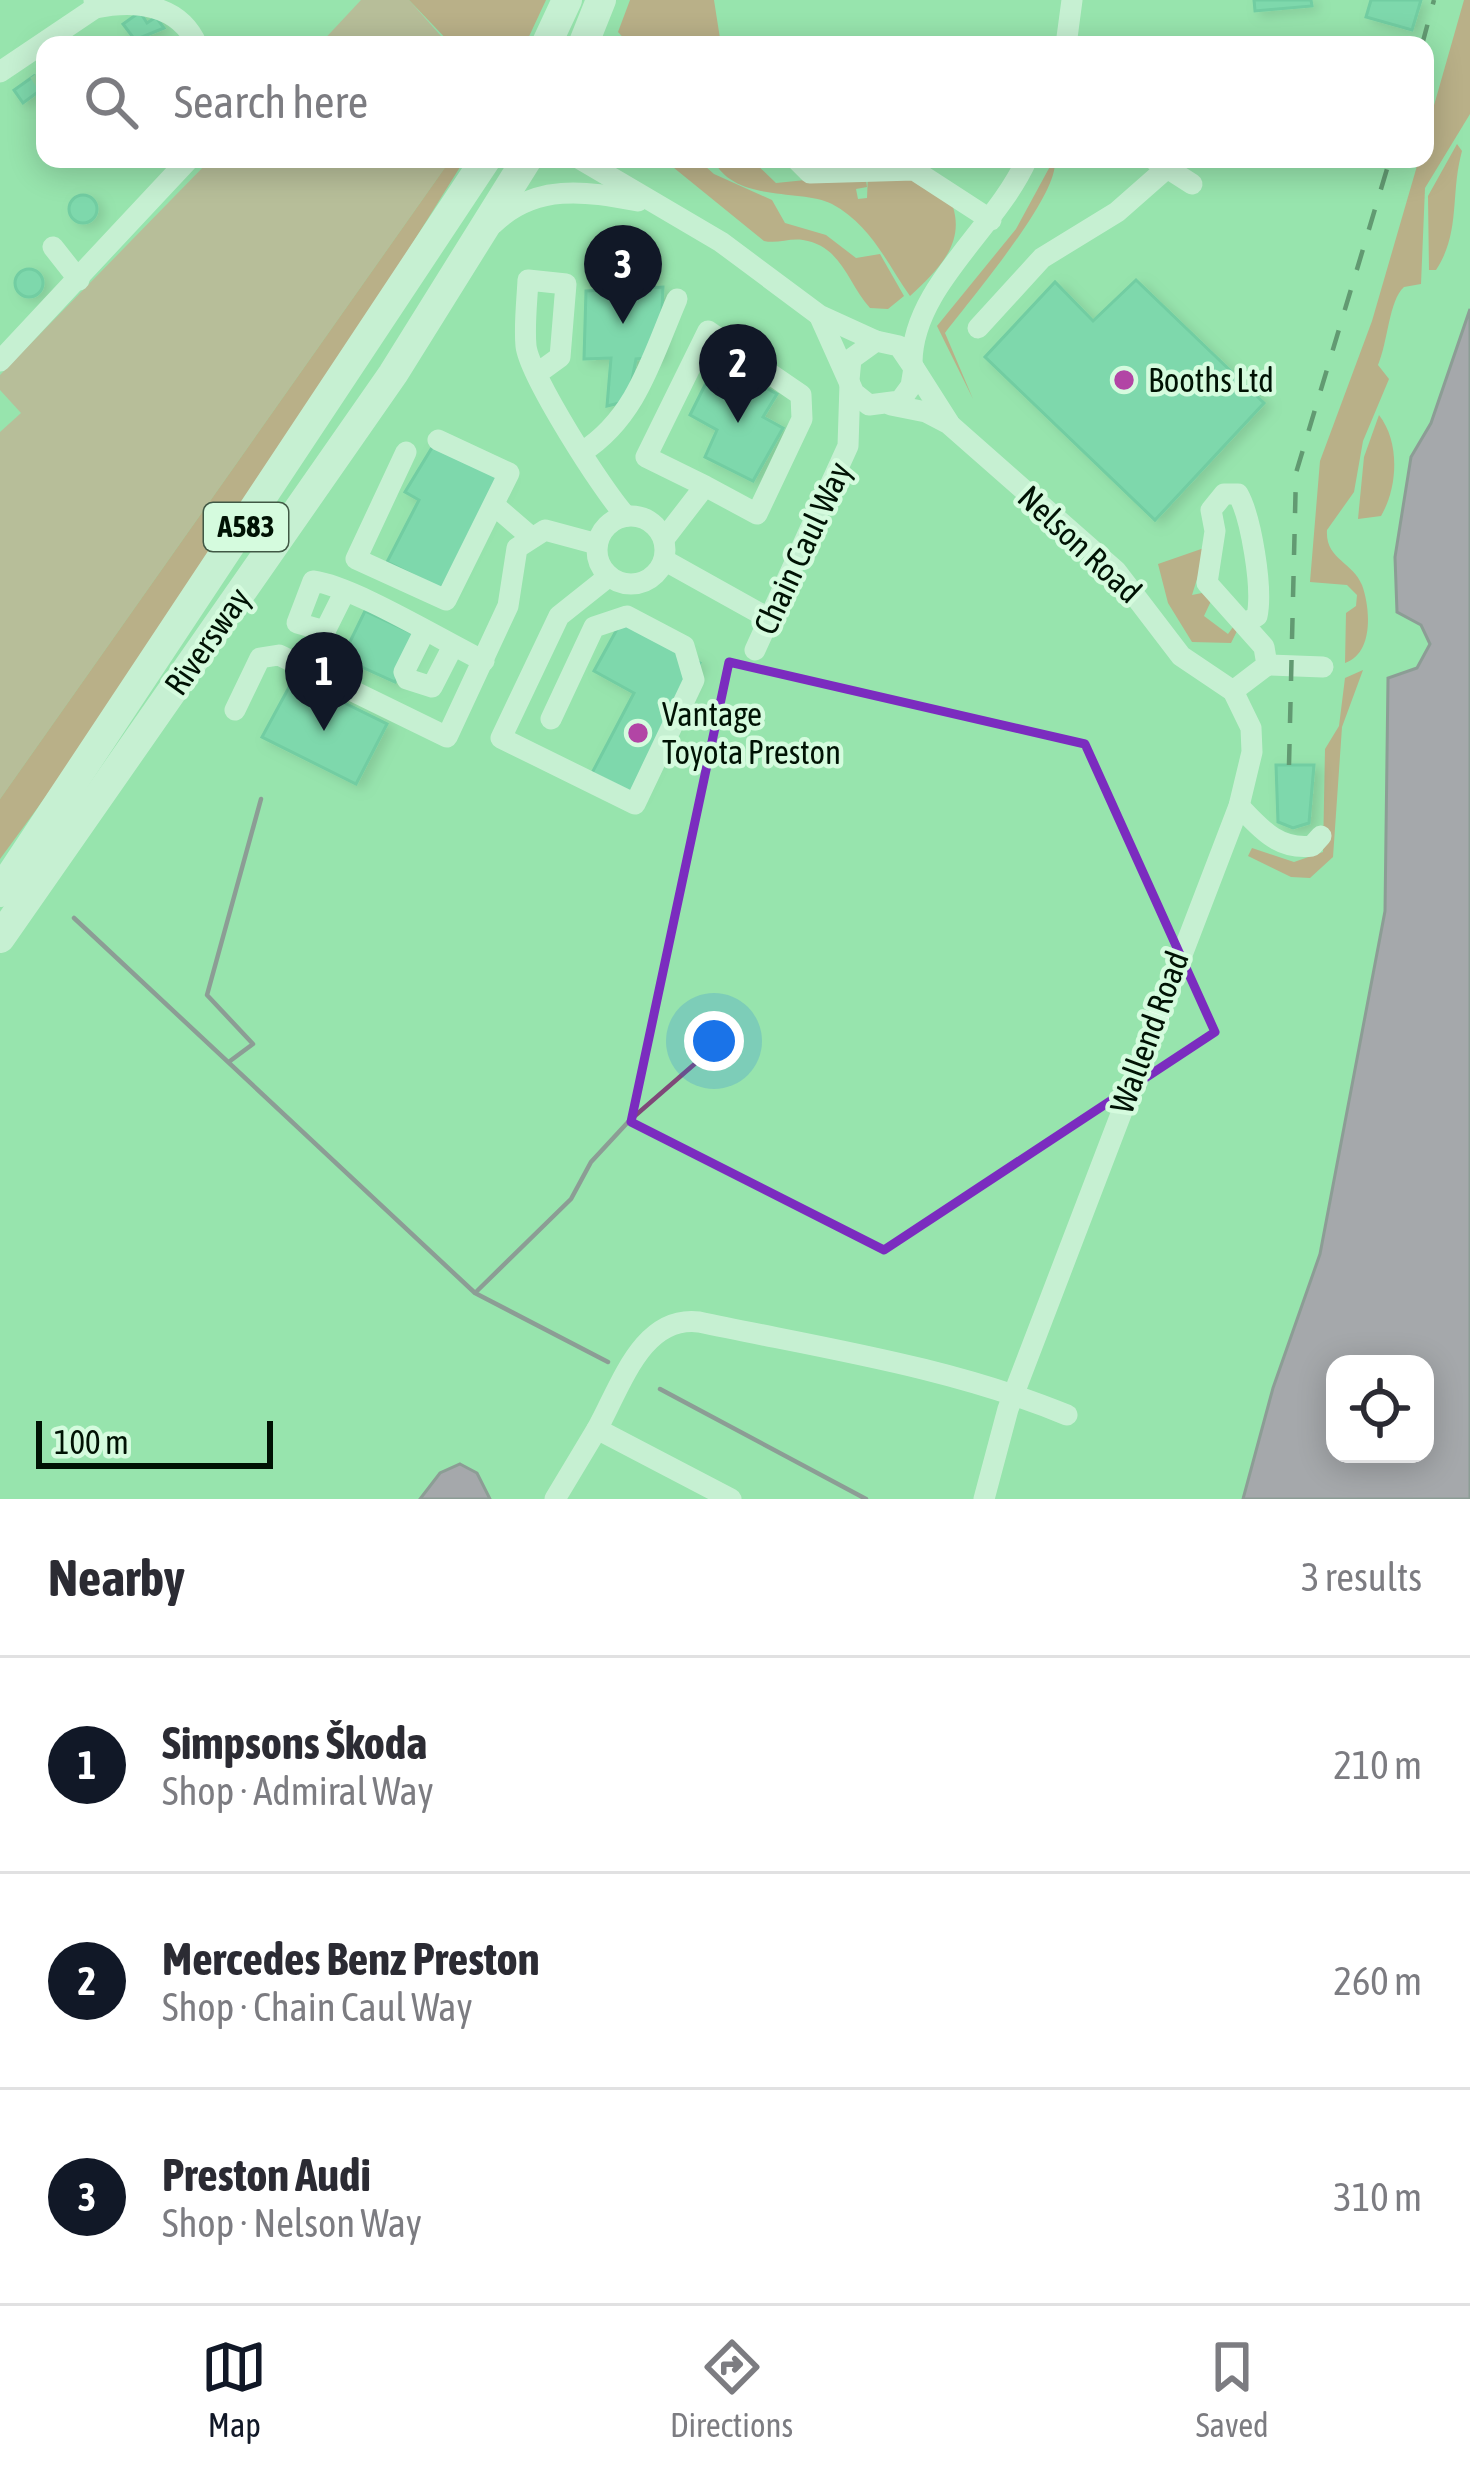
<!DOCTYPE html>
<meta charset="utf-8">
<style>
:root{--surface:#fff;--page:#f7f7f7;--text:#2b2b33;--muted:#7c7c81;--line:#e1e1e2;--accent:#111827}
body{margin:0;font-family:"Asap Condensed",sans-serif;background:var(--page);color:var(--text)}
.controls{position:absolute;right:36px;bottom:36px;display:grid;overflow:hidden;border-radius:24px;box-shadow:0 6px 30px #0003}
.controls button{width:108px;height:108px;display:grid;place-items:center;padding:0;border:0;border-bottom:3px solid var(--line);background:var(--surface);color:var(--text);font:60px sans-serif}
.scale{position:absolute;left:36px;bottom:30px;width:237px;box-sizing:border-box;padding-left:12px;border:6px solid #001204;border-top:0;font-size:33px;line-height:42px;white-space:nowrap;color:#001204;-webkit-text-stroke:9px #d5fbde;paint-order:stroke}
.you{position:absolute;left:714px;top:1041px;width:42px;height:42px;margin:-30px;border:9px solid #fff;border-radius:50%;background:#1a73e8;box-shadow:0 0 0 18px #1a73e833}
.badge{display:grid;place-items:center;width:78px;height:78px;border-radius:50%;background:var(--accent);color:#fff;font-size:39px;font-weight:700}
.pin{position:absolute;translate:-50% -99px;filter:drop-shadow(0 3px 6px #0008)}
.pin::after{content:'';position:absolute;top:63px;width:42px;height:36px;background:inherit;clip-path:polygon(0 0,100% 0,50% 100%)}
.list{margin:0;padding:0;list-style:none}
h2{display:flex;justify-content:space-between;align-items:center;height:156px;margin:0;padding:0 48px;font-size:51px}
h2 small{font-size:39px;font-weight:400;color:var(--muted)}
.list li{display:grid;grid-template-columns:78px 1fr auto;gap:36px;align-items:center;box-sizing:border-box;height:216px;padding:0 48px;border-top:3px solid var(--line)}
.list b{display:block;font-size:45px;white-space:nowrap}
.list p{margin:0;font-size:39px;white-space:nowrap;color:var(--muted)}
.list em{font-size:39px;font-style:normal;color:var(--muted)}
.icon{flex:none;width:66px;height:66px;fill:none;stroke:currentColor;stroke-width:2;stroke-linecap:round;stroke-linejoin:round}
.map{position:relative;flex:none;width:1470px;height:1499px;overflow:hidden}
.search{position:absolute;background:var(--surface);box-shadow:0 6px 30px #0003;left:36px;right:36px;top:36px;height:132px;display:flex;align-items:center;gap:30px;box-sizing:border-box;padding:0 42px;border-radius:24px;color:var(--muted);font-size:45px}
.sheet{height:804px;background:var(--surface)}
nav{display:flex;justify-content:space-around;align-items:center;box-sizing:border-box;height:168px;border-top:3px solid var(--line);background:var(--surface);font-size:33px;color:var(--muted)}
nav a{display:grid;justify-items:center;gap:6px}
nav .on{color:var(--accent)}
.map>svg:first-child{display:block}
.green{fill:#de9181}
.forest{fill:#e2715b}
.water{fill:#b55fa9;stroke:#7f4878;stroke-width:3;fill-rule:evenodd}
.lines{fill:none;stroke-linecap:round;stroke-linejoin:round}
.stream{stroke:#7f4878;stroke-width:4.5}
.building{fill:#5fcaac;stroke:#44b194;stroke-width:3;filter:url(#shadow)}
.minor-tunnel{stroke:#80c494;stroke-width:21;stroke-dasharray:21 10;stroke-linecap:butt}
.minor{stroke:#fff;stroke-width:21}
.highway{stroke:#fff;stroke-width:30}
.rail{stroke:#22412a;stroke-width:4.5;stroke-dasharray:21 21;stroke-linecap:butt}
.marked{fill:none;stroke:#7b2cbf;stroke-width:9;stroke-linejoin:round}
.poi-dot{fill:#b245a5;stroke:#d5fbde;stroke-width:4.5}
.labels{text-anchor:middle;stroke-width:9;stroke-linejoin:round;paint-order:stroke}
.shield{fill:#d5fbde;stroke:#405845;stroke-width:3}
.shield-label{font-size:30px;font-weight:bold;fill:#001204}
.poi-label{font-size:33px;fill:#001204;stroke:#d5fbde;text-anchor:start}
.street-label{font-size:33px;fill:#001204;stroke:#d5fbde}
</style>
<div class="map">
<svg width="1470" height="1499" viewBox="0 0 1470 1499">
<defs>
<filter id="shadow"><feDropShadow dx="6" dy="4" stdDeviation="6" flood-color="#0004"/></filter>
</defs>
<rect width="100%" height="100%" fill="#97e4ad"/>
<g class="green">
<path d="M361 0H409L449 45H319Z"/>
<path d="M211 159H451L0 799V432L21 413 0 390V375Z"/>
</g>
<g class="forest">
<path d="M409 0H546L525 45H452Z"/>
<path d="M630 0H714L721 45H630L618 32Z"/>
<path d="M1464 0H1470V114L1425 188 1421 284 1404 287C1389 300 1388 342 1378 365L1389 379 1363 441 1354 492 1327 530C1325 559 1353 562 1362 585 1371 610 1373 654 1345 663L1346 613 1356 606 1357 595 1347 585 1310 582 1320 461 1372 321 1419 159H1425V137Z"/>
<path d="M1457 144 1462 151C1450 194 1461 232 1436 270H1429L1428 196Z"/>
<path d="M451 159H465C318 396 167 634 0 859V799Z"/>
<path d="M663 159H697L714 174 772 200 785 223 826 235 856 258 880 254 904 296 888 309 870 308C848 284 842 246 803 240 789 238 777 244 764 241Z"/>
<path d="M713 159H751L776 183 865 174 867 187 856 189 858 199 867 198 868 174 919 179 953 207C965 245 936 272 910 296 886 262 871 225 832 204 802 188 734 204 713 159Z"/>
<path d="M1054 159C1064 190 968 302 945 333L973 399 937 326 1016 229Z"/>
<path d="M1379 415C1400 442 1398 487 1381 516L1358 519 1364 457Z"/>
<path d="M1207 547 1192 595 1202 593 1211 601 1204 616 1228 634 1233 627 1237 631 1231 643 1192 642 1168 603 1158 564Z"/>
<path d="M1363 670 1342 727 1333 857 1310 878 1291 877 1248 856 1252 848 1294 862 1323 852 1325 749 1339 726 1345 678Z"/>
</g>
<g class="water">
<path d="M1470 309V1499H1243L1273 1388 1320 1254 1385 911 1388 678 1417 668 1430 644 1421 625 1397 612 1395 557 1411 457 1431 423ZM1335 1364H1425V1454H1335Z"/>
<path d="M460 1464 477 1473 490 1499H420L440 1473Z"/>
</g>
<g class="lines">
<g class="stream">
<path d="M74 918 475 1293 608 1362"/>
<path d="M230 1061 253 1044 207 995 261 799"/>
<path d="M477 1291 571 1199 591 1162 629 1121 728 1035"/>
<path d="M660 1389 866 1499"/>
</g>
</g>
<g class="building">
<path d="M1254 0H1311L1312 6 1255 11Z"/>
<path d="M1371 0H1421L1412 30 1366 17Z"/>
<path d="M140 12 147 23 156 17 164 28 135 40 123 24Z"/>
<path d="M34 76 42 89 23 103 14 90Z"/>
<circle cx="83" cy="209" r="14"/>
<circle cx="29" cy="283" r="14"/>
<path d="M1136 280 1264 403 1155 520 985 357 1055 282 1093 321Z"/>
<path d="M663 287 660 357 636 359 628 401 607 406 611 358 584 359 586 291Z"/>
<path d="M717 361 777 394 763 417 783 428 753 481 705 457 717 430 690 415Z"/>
<path d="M433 446 502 476 441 589 387 562 419 500 405 492Z"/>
<path d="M365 611 418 636 395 682 342 658Z"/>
<path d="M621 622 700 663 632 793 592 773 634 693 594 671Z"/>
<path d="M294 678 387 724 356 784 262 737Z"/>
<path d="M1276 765H1314L1309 823 1293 828 1278 822Z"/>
</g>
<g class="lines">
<path class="minor-tunnel" d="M39 72 45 81"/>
<g class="minor">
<path d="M94 0 95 8C133 0 179 3 197 45"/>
<path d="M1066 45 1072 0"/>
<path d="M0 72 95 8"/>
<path d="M580 159 721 242 819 315 876 341"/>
<path d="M796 159 810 173 914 170 991 220"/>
<path d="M1153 159 1192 184"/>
<path d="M493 224C535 183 586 191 638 201"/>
<path d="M53 247 79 280"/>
<path d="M820 317 854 393 869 405 900 401 911 386 914 368 899 346 876 341 851 359 849 380"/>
<path d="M978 328 1042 258 1117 212 1167 168"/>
<path d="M0 361 189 159"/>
<path d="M912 362C913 286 996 229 1027 159"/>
<path d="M914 368 949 423"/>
<path d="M538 373 560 357 566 284 528 280C527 301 524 325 526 346 529 375 604 493 626 516"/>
<path d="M891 405 926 412 949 424 1116 571 1181 656 1233 691 1251 728 1252 752 1239 806 1008 1409 984 1499"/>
<path d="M406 452 356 559 446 600 509 473 438 440"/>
<path d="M582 452C637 417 652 357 677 299"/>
<path d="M494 505 531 537"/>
<circle cx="631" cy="550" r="34"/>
<path d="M664 539 705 486 646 457 708 331 801 395 802 419 757 514 705 486"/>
<path d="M664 560 770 619"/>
<path d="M344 593 325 631 297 623 313 581C353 586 443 641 484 661"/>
<path d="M424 632 404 672 407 679 432 687 453 646"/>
<path d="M755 650 848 446 850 384"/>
<path d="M1267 665 1323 667"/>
<path d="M1233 691 1267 665 1264 647 1207 583 1215 531 1211 510 1224 494H1238C1251 517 1263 588 1257 616L1246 623"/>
<path d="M235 710 260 658 279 655 447 737 508 606 517 548 545 530 597 544"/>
<path d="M551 719 594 627 627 616 684 646 694 680 635 804 501 738 559 616 608 577"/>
<path d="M1239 806C1261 829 1278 850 1312 846L1321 836"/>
<path d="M555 1499 597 1429"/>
<path d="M731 1499 597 1429C621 1386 642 1315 699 1322 822 1348 951 1367 1067 1415"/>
</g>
<g class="highway">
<path d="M546 45 567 0"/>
<path d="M583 45 601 0"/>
<path d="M0 892 486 159"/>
<path d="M0 938 393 374 527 159"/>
</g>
<g class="rail">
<path d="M1422 45 1434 0"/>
<path d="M1289 765 1296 473 1390 159"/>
</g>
</g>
<path d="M0 0H1470V1499H0ZM729 662 1085 744 1215 1032 884 1250 631 1122Z" fill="#97e4ad" fill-opacity=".55" fill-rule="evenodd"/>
<path class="marked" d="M729 662 1085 744 1215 1032 884 1250 631 1122Z"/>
<g class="poi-dot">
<circle cx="1124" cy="380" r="12"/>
<circle cx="638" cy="733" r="12"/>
</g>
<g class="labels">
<rect class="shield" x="204" y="503" width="84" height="48" rx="9"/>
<g class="shield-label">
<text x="246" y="537">A583</text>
</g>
<g class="poi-label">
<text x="1148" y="392">Booths Ltd</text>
<text x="662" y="726">Vantage<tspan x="662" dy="38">Toyota Preston</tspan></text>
</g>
<g class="street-label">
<text transform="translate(1080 544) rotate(43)" y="12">Nelson Road</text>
<text transform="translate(802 548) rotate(-65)" y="12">Chain Caul Way</text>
<text transform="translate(207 641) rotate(-55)" y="12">Riversway</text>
<text transform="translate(1149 1032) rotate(-70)" y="12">Wallend Road</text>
</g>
</g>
</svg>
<div class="controls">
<button><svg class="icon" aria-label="locate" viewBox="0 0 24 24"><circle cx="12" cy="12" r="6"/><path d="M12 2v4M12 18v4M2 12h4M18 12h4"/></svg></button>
</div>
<div class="scale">100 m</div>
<div class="you"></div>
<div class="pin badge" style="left:324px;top:731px">1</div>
<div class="pin badge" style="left:738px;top:423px">2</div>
<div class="pin badge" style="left:623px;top:324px">3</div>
<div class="search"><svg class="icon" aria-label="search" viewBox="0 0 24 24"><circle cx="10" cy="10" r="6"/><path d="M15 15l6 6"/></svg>Search here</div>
</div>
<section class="sheet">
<h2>Nearby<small>3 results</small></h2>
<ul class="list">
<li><span class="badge">1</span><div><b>Simpsons Škoda</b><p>Shop · Admiral Way</p></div><em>210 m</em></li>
<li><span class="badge">2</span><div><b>Mercedes Benz Preston</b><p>Shop · Chain Caul Way</p></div><em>260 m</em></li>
<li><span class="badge">3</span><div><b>Preston Audi</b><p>Shop · Nelson Way</p></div><em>310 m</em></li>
</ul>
</section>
<nav>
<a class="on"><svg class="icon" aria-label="map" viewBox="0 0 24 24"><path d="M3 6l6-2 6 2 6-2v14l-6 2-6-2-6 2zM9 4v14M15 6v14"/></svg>Map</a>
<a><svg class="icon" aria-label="directions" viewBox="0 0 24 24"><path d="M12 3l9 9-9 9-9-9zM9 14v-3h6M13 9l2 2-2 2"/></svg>Directions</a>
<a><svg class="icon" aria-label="saved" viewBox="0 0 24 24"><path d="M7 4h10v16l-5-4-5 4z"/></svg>Saved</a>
</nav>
